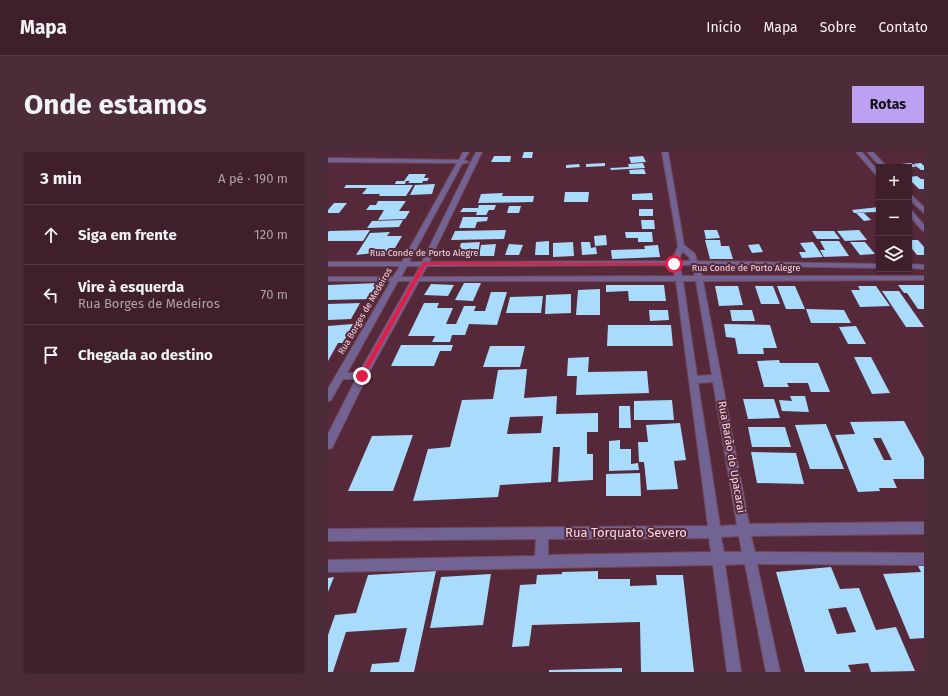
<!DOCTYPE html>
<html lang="pt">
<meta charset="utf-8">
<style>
:root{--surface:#401f2c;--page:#4b2c38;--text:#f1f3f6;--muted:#aea2a9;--line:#593d48;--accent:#bca0f2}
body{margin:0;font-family:"Fira Sans",sans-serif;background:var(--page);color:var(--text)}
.controls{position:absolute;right:12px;top:12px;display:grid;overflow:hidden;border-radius:0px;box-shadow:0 1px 3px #0004}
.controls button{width:36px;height:36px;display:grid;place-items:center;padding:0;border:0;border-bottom:1px solid var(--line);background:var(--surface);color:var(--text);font:20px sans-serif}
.stop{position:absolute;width:12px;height:12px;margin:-9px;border:3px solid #e11d48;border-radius:50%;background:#fff}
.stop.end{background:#e11d48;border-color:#fff;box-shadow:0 1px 4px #0008}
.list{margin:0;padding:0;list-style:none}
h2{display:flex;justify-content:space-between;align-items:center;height:52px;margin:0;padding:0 16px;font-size:17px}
h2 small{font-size:13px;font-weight:400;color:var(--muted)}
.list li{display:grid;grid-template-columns:26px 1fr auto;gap:12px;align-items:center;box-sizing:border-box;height:60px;padding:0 16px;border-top:1px solid var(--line)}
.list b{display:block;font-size:15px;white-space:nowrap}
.list p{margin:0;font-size:13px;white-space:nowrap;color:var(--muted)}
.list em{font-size:13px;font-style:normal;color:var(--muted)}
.icon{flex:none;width:22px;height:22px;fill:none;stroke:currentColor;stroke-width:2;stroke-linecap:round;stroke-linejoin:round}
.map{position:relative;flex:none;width:596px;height:520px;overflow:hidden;border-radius:0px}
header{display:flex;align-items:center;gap:24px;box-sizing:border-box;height:56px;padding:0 20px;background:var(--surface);border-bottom:1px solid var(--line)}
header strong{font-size:19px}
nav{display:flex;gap:22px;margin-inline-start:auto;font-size:14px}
.intro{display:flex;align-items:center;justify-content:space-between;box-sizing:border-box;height:96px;padding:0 24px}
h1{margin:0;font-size:28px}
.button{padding:10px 18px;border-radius:0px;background:var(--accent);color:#111;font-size:14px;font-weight:700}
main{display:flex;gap:24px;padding:0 24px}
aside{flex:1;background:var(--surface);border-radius:0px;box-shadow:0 1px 3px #0004}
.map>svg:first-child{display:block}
.building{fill:#a9dbfc;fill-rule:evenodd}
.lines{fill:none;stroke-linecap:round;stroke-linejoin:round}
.street-casing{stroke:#734858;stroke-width:2}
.street{fill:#716393;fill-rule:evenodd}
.route{fill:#e11d48}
.labels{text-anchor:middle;stroke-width:4;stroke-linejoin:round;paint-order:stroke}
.far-street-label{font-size:9px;fill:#f5d7e0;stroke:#56293a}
.street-label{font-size:11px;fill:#f5d7e0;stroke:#56293a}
.near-street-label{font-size:13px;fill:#f5d7e0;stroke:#56293a}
</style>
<header>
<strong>Mapa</strong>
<nav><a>Início</a><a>Mapa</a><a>Sobre</a><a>Contato</a></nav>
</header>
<div class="intro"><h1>Onde estamos</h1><a class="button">Rotas</a></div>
<main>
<aside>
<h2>3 min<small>A pé · 190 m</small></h2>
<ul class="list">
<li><svg class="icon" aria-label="ahead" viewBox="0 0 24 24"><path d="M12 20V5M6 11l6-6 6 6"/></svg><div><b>Siga em frente</b></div><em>120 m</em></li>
<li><svg class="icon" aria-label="left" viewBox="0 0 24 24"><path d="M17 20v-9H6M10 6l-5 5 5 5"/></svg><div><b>Vire à esquerda</b><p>Rua Borges de Medeiros</p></div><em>70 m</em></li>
<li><svg class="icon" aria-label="arrive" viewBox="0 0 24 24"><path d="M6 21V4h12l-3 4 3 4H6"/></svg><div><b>Chegada ao destino</b></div></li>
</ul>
</aside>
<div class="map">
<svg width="596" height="520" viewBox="0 0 596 520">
<rect width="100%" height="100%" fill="#56293a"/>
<g class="building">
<path d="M196 0H205L204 6H194Z"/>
<path d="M166 4H183L182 10H163Z"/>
<path d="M315 4 318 10 303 11 301 5Z"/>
<path d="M277 11V14L258 15V12Z"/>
<path d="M315 11 317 16 283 18 282 16 301 15 300 12Z"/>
<path d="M583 11 588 15H576L573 12Z"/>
<path d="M593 11 596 14V18H593L585 12Z"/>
<path d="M251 12 252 15 238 16V13Z"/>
<path d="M316 17 318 22H302L301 18Z"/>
<path d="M81 22H98L96 26H101L99 29H95L94 31H80L82 29H78L77 32H67L68 29H76Z"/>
<path d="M589 24 593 27H596V37H591L581 27H583L581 25Z"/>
<path d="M107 32 104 42 82 43 87 33Z"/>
<path d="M18 33H85L78 44H51L52 42H34L39 36H16Z"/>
<path d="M237 40H261L260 50H236Z"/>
<path d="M175 41 174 44H206L205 50 150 51 153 42Z"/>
<path d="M324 41 325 48H304V42Z"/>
<path d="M50 49H78L71 59H82L77 67 50 68 56 58H38L42 53H48Z"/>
<path d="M6 51H19L11 61H0V58Z"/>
<path d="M151 53H168L166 58H161L158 63H148L149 60H132L135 56H150Z"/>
<path d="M181 54H193L191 61H179Z"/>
<path d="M551 55V62L547 60 526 61 524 58Z"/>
<rect x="311" y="57" width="14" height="7"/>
<path d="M528 61H536L543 68 536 69Z"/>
<path d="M135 65H160L159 69 149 70 147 76H131Z"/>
<path d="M75 68 71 75 39 76 44 69Z"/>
<path d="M313 68H326L327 77H314Z"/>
<path d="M42 78 35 89H0V80L1 79Z"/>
<path d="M178 78 176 87 123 88 127 79Z"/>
<path d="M376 78H389L392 86 378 87Z"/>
<path d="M531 78 539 88 517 89 509 79Z"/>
<path d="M484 79H506L512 87H489Z"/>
<path d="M62 80 59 84H74L67 96H63L59 103H45L46 101 28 103 42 81Z"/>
<path d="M297 80H324L325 90H310V86H298Z"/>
<path d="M278 83 279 93 267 94 266 84Z"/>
<path d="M377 88H392L393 94H401L405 107H382Z"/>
<path d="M581 88H590L596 95V103H589L581 93Z"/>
<path d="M221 89V103H207L208 90Z"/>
<path d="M492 89H511L521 104 496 105 492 98H497Z"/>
<path d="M152 90 150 101 130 102 133 91Z"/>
<path d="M245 90 246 104 225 105V91Z"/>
<path d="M253 90H262L263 96 268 95 269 102 254 103Z"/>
<path d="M485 90 495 105 474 106 471 100H478L472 91Z"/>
<path d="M522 90H537L547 102 532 103Z"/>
<path d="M168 92 166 104H151L153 93Z"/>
<path d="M181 92 195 93 191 103H177Z"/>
<path d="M431 92 435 100 424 101 420 93Z"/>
<path d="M330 93 332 105 284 107 283 98 317 97 316 94Z"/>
<path d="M51 131 43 147 0 148V133Z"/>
<path d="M136 131H153L145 149 127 148Z"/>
<path d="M103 132 126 133 120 144 96 143Z"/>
<path d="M278 133H336L338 149H301L300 139 278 140Z"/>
<path d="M570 133H596V157H590L579 141H576Z"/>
<path d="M387 134H410L415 153 391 154Z"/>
<path d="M427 134H445L452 152H433Z"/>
<path d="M449 134H467L477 157H458Z"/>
<path d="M530 134H548L562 154 532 155 523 138H532Z"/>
<path d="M272 137V163H248L250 138Z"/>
<path d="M554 139H571L596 175H578Z"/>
<path d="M163 140H179L169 173 141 172 137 183H124L122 190H104L107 184H80L96 151H111L109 156H125L118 172H128L136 154H148L146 159H157Z"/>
<path d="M243 142V161L217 162 218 143Z"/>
<path d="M215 144 213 161H178L182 145Z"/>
<path d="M32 151 23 167 0 168V152Z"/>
<path d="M478 157 516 158 523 171H483Z"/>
<path d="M321 158H340L341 168 322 169Z"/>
<path d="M402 158H424L427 169H404Z"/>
<path d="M25 172 15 191H10L0 209V174Z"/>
<path d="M396 172 442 173 449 196H435L436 202H410L407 186 398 185Z"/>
<path d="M280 173H343L345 194H279Z"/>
<path d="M528 174 538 192H520L511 175Z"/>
<path d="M73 193H125L123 199H112L106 214H63Z"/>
<path d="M162 194H197L192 215H155Z"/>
<path d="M261 205 260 220 319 219 321 241 248 243 249 224H239L240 206Z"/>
<path d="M526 205H543L562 241 544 242Z"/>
<path d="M451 208 452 211H490L502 240H483L480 231H459L461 235H436L429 209Z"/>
<path d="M199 217 196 246 229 244 228 262 270 261V280H259V302H265V328L230 330 232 295H225L223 330 172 333 170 345 85 349 100 297 122 295 134 248 165 247 170 218ZM215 264 213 281 179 282 182 265Z"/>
<path d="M462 244H477L481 260 454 259 451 248 464 249Z"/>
<path d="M415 247H446L452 266 420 267Z"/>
<path d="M344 248 346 268H306V249Z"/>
<path d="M291 254H302L303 276H291Z"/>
<path d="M576 269 596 306V327H565L569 336H551L552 339 530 340 507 283 527 282 522 270ZM545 286H553L564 308H556Z"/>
<path d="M352 271 358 308 346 309 350 337 319 338 316 310H311L310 290H320L318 273Z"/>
<path d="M498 272 516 317H482L467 273Z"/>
<path d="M420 275H457L463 295H424Z"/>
<path d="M85 283 65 339H20L44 284Z"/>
<path d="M292 288V297H303V312L310 311 311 318 281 319V289Z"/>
<path d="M423 300 468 301 476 332 429 331Z"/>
<path d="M312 321 313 344H278V322Z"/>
<path d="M589 412H596V486L582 487 555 422 593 420Z"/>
<path d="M503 415 512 437 531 436 548 478 568 475 587 519 543 520 540 511 520 513 523 520H477L448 420ZM518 455 528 480 509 482 500 457Z"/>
<path d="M108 419 86 520H42L44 512 71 510 79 476 18 480 5 520H0V483L7 463 28 461 40 423Z"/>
<path d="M270 419V427H302V434L329 433 328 423H355L366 520H313L312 470 204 473 201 494 184 495 192 433 208 432 209 423 234 422V420Z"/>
<path d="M163 422 155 473 102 476 113 425Z"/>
<path d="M6 425 0 440V426Z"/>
<path d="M294 516V520H221V518Z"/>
</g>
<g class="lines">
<defs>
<g id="street">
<path d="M135 0H141L136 8 141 10 134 12 81 110H94L148 0H154L101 110 344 109 350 94 334 0H340L356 93 367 102 369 109 551 112V116L371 113 374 124H596V128L375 129 421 372 596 370V382L423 384 427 400 596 401V413L429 412 452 520H438L417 412 397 413 413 520H399L385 413 0 420V408L207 404 208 387 0 389V377L380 374 348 129H91L39 224 4 296 0 297V282L28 227H15L3 248 0 249V237L63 129H0V125H65L72 114H0V110H74L129 11 0 10V6L131 8ZM354 99 361 105 362 109H351ZM344 113 347 124 93 125 99 114ZM351 113H363L367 124H354ZM79 114H92L86 125H73ZM70 129H83L31 221H19ZM355 129H368L384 223 369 224ZM385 230 409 373 392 374 370 231ZM411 384 414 400H396L393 385ZM381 386 383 400 220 403V387Z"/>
<path d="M528 0H534L551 20V26Z"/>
<path d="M539 0H545L559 15H553Z"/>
<path d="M581 41 596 55V61L581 47Z"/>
<path d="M581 57 583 58 596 73V79L594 78 581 63Z"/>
<path d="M581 112 596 113V117L581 116Z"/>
</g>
</defs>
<use href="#street" class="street-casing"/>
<use href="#street" class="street"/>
</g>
<path class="route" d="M95 110 346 111 349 112 346 113H98L36 225H32L31 224Z"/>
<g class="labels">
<g class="far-street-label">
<text x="96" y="104">Rua Conde de Porto Alegre</text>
<text x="418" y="119">Rua Conde de Porto Alegre</text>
<text transform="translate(37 159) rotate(-60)" y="3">Rua Borges de Medeiros</text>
</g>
<g class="street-label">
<text transform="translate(404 305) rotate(80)" y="4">Rua Barão do Upacarai</text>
</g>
<g class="near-street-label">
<text x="298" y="385">Rua Torquato Severo</text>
</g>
</g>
</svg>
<div class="controls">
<button>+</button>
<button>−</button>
<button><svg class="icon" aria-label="layers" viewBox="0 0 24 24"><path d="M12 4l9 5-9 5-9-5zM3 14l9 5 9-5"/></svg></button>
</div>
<div class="stop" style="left:346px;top:112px"></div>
<div class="stop end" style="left:34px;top:224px"></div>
</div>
</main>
